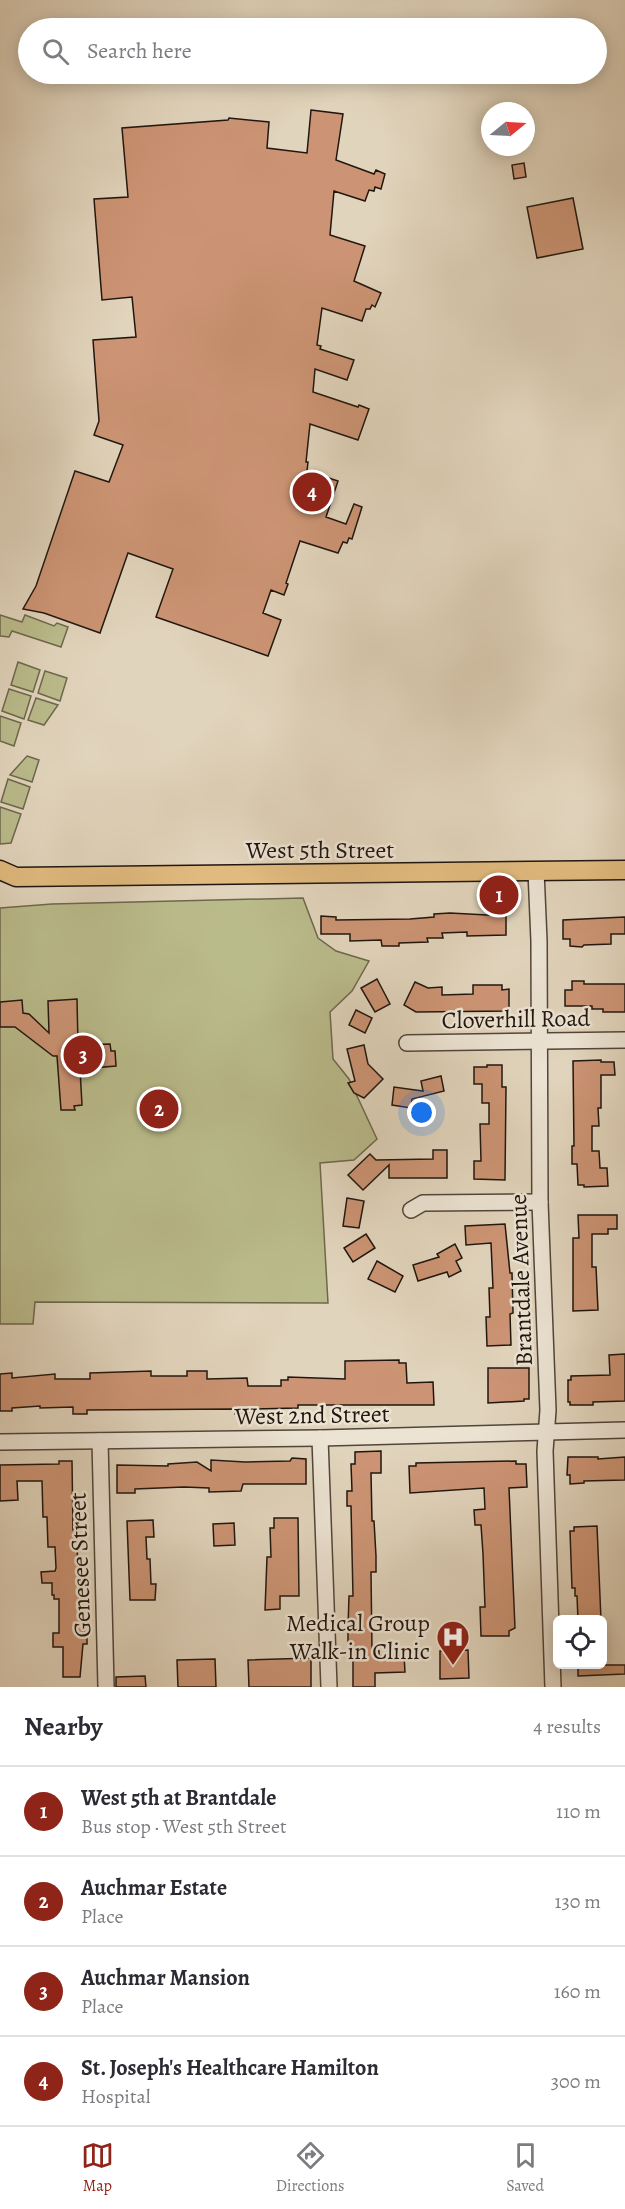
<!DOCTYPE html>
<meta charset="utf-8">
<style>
:root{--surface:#fff;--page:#f2f2f3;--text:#2b2b33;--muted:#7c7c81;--line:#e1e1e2;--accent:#8f2418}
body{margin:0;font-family:Alegreya,serif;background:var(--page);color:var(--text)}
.controls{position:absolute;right:18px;bottom:18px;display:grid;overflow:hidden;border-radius:9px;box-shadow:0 3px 15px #0003}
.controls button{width:54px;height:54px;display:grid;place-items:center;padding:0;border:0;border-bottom:2px solid var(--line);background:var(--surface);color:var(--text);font:30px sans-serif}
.compass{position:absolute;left:481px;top:102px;width:54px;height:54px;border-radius:50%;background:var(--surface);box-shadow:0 3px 15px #0003;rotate:72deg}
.you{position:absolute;left:422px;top:1113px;width:21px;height:21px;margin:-15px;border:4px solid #fff;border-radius:50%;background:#1a73e8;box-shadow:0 0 0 9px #1a73e833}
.badge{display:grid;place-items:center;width:39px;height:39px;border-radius:50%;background:var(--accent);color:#fff;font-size:20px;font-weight:700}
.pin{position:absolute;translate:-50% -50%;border:3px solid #fff;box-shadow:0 2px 6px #0006}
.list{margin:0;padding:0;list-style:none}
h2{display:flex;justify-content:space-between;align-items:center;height:78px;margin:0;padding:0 24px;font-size:26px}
h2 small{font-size:20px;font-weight:400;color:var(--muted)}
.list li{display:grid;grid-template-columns:39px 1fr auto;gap:18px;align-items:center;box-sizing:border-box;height:90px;padding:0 24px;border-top:2px solid var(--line)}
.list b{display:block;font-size:22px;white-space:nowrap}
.list p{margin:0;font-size:20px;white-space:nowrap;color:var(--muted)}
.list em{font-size:20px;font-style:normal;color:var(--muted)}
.icon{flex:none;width:33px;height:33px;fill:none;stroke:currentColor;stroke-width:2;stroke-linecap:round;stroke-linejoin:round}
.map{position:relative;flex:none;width:625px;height:1687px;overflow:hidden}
.search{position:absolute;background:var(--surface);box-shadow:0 3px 15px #0003;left:18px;right:18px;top:18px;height:66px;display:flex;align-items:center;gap:15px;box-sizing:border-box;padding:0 21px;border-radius:33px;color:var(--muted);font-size:22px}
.sheet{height:438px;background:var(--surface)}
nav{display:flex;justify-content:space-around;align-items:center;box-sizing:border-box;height:84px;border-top:2px solid var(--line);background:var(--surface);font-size:16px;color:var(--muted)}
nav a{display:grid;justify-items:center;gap:3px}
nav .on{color:var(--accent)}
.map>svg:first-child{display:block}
.green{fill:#babb8b;stroke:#6d684d;stroke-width:1.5}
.building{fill:#cc9474;stroke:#20160f;stroke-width:1.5}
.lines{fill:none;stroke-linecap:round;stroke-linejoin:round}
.minor-casing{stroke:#50463a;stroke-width:18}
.major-casing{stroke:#20160f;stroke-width:21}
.minor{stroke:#ece3d3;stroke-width:15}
.major{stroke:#e0ba7e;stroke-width:18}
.labels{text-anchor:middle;stroke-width:5;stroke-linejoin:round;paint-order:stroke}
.street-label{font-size:24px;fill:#20160f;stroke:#ece3d3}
.poi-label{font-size:24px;fill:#20160f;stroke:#ece3d3;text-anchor:end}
</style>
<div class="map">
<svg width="625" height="1687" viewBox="0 0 625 1687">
<rect width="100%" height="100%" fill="#e1d4bc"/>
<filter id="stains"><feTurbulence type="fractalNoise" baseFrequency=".00333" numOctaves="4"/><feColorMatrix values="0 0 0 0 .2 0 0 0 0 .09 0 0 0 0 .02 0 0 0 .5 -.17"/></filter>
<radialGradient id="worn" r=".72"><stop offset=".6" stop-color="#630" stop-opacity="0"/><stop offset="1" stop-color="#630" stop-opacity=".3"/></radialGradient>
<g class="green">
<path d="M0 615 22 622 25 615 54 626 57 623 68 627 61 647 12 631 9 637 0 636Z"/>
<path d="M18 662 40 670 33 692 11 685Z"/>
<path d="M45 671 67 678 60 701 38 693Z"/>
<path d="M9 689 31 696 24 719 2 711Z"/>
<path d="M36 698 58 705 44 725 28 720Z"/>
<path d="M0 716 21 723 14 746 0 741Z"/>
<path d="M27 756 39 760 32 782 10 775Z"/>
<path d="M8 779 30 787 23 809 1 802Z"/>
<path d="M0 807 21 814 11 843 0 844Z"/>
<path d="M303 898 318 938 336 951 369 961 352 991 330 1012 333 1059 349 1079 377 1139 354 1160 320 1163 328 1303 35 1302 33 1324H0V908L52 904Z"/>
</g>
<g class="building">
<path d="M311 110 343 114 336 160 374 174 376 170 385 174 381 189 375 187 374 191 369 190 365 201 334 191 330 235 365 246 354 281 381 293 375 307 372 305 370 309H366L362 321 322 308 317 345 321 346 320 349 354 360 347 380 315 369 313 392 358 407 359 405 369 409 358 440 310 424 306 462H308L307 471 338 481 326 517 346 524 354 504 362 507 352 539 349 538 347 543 343 542 338 553 300 541 286 583 288 584 284 595 271 590 263 613 281 620 268 656 156 617 173 569 128 553 100 633 44 613 23 609 36 586 75 471 109 482 123 445 94 435 99 421 93 340 136 337 132 297 102 300 94 199 128 197 122 128 228 120 229 118 269 122 267 148 307 153Z"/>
<path d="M524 163 526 177 514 179 512 165Z"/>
<path d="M573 198 583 249 537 258 527 207Z"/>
<path d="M450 913 506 916V935L467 936V932L442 933 443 938H427L428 942 399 943V946H382L381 940 350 941V934H321V916L336 917V920L410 919 434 917V914Z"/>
<path d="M625 917V934H611V944L584 945 582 947 570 946V939H563V920Z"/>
<path d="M377 979 390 1004 375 1012 361 988Z"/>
<path d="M572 981H584V984H625V1012H603V1009H592V1006H565V990H572Z"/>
<path d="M415 982 428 988 442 987V995L473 994V985H502V990L509 989V1011L416 1012 404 1005Z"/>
<path d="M77 999 78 1045 110 1044 111 1051H115L116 1066 80 1069 82 1105 74 1106 75 1110H61L57 1056H53L15 1027H0V1002L22 1000 23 1013 29 1014 49 1033 48 1001Z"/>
<path d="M356 1010 372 1018 365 1033 349 1025Z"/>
<path d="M364 1045 368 1064 383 1079 364 1098 354 1093 348 1083 355 1081 347 1049Z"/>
<path d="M601 1060V1062H614L615 1075H601V1108H598L599 1126H592V1151H599L600 1168H607L608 1186 584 1187V1185H578L577 1164H572V1146H574L573 1061Z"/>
<path d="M487 1065H502V1087H506L505 1180 474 1179V1161H481L480 1124H489V1103H482V1084H474V1067H487Z"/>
<path d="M441 1076 444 1091 412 1099 411 1108 392 1105 394 1087 423 1091 421 1081Z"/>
<path d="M433 1150H447V1178H389V1165L363 1190 348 1175 370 1154 376 1160 433 1159Z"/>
<path d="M347 1198 364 1201 359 1228 343 1226Z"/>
<path d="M578 1215H617V1229H608V1234H592V1267H596L598 1310 573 1311V1238H579Z"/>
<path d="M505 1224 510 1273H512L513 1313 510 1314 511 1345 487 1346 486 1317H490L489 1288H493L491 1243 466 1245 465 1226Z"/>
<path d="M366 1234 375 1248 353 1262 344 1248Z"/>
<path d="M455 1244 462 1258 456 1261 461 1271 449 1277 447 1272 418 1281 413 1265 439 1257 437 1254Z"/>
<path d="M377 1261 403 1276 395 1292 368 1279Z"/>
<path d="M625 1354V1401L593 1402V1405H570V1402H568V1380H571V1376L610 1375 609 1355Z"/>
<path d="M399 1360V1363H406L407 1383 433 1382 434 1405H298V1408L248 1409 249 1413 235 1414V1409L87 1410V1414H73V1407L40 1408V1406L12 1408V1411H0V1374L12 1373V1378L55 1374V1379H90V1373L151 1371V1376H187V1371H207V1379L247 1378 248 1386H281V1380H288V1377L345 1379V1361Z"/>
<path d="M488 1368H529V1399H524V1401L488 1403Z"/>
<path d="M381 1451V1473H371L372 1521H374L376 1556V1572H371L372 1651H379V1656L404 1655 405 1672 375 1673V1687H353V1642H348V1627L349 1596H353L351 1506H347V1491H352L351 1464H355V1452Z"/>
<path d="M568 1457H598V1459L625 1457V1480L584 1481V1483L570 1484V1475H567Z"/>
<path d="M292 1458 306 1459V1484H243L241 1491 209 1492V1488L184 1487 135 1489V1493H117V1465L168 1466V1464L197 1462 211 1471V1460L245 1462 290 1461Z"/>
<path d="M59 1461H72L73 1530H75L77 1536 78 1584H85V1633H87V1644H83L80 1677H63V1647H53V1633H59V1599H54V1595H52V1583H42L41 1572 55 1571 56 1568 55 1547H48L47 1517H43L42 1481H17L18 1500 0 1501V1465L59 1464Z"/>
<path d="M516 1461V1464H526L527 1487 509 1488 515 1628 509 1631V1636H481L480 1607H485L483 1554 481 1525H475L474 1510 485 1509 484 1488 410 1493 409 1466H416V1463Z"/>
<path d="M274 1518H298L299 1596H280V1609L265 1610 267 1557H271L270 1528H274Z"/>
<path d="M153 1520 154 1537H146L147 1559H150L151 1584H156L155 1600H130L127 1521Z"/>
<path d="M234 1523 235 1545 214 1546 213 1524Z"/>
<path d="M597 1526 601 1620H578L577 1596H575V1588H572L570 1531H574V1527Z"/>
<path d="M468 1650 469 1678 440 1679V1651Z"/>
<path d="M311 1658V1687H249L248 1660Z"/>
<path d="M215 1659 216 1687H178L177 1660Z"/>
<path d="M578 1665H625V1674L578 1676Z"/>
<path d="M145 1676 146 1687H116V1677Z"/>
</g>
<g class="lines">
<defs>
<g id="minor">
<path d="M536 871 539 941 540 1202 548 1410 545 1451 553 1687"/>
<path d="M407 1043 625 1040"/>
<path d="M411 1210 423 1203 540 1202"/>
<path d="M320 1438 329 1687"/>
<path d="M100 1441 106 1687"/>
<path d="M0 1442 320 1438 625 1430"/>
</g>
<path id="major" d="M0 870 16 877 625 870"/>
</defs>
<use href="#minor" class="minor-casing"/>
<use href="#major" class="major-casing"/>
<use href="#minor" class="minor"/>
<use href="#major" class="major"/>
</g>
<defs>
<symbol id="hospital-pin" viewBox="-11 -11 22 30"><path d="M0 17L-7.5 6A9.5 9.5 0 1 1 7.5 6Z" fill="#8f2418" stroke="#ece3d3"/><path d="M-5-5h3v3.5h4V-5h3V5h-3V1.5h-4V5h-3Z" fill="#fff"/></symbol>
</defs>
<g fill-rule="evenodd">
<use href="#hospital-pin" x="434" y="1618" width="38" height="52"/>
</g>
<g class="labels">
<g class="street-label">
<text x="320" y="858">West 5th Street</text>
<text transform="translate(516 1019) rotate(-1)" y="8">Cloverhill Road</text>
<text transform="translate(521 1280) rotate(-92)" y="8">Brantdale Avenue</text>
<text transform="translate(312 1415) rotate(-1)" y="8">West 2nd Street</text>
<text transform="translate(80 1565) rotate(-92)" y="8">Genesee Street</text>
</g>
<g class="poi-label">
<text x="430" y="1631">Medical Group<tspan x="430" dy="28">Walk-in Clinic</tspan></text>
</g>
</g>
<rect width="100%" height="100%" filter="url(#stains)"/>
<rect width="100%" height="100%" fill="url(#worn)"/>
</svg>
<div class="controls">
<button><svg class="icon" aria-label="locate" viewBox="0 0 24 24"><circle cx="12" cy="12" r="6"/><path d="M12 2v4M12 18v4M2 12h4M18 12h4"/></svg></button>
</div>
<svg class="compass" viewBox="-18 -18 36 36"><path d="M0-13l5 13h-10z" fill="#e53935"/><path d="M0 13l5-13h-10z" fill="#7c7c81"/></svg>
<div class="you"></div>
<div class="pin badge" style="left:499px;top:895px">1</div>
<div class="pin badge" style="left:159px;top:1109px">2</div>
<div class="pin badge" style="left:83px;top:1055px">3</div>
<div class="pin badge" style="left:312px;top:492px">4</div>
<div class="search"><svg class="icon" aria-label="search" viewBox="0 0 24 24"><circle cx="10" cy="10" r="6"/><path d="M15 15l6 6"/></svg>Search here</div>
</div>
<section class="sheet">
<h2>Nearby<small>4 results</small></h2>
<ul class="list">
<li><span class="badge">1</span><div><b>West 5th at Brantdale</b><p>Bus stop · West 5th Street</p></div><em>110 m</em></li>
<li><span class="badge">2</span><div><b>Auchmar Estate</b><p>Place</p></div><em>130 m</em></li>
<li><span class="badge">3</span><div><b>Auchmar Mansion</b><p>Place</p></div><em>160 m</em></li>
<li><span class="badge">4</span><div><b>St. Joseph's Healthcare Hamilton</b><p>Hospital</p></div><em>300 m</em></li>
</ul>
</section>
<nav>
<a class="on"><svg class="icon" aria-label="map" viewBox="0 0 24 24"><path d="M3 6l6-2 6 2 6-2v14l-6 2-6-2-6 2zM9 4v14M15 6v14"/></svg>Map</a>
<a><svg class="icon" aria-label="directions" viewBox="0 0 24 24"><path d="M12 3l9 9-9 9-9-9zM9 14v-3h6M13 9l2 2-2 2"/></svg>Directions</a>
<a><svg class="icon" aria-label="saved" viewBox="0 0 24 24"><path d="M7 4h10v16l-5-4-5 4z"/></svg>Saved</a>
</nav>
